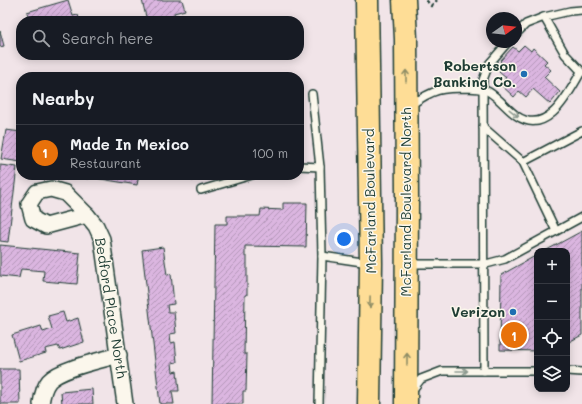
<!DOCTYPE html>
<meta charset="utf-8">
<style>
:root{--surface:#171b24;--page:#20242c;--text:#f1f3f6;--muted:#9ea1a6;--line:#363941;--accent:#1a73e8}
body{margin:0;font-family:Mali,sans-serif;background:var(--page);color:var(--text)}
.controls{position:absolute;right:12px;bottom:12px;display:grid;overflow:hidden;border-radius:8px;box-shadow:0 2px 10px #0003}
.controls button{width:36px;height:36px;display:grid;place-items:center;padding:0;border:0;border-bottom:1px solid var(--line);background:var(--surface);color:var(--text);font:20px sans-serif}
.compass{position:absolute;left:486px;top:12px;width:36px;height:36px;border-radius:50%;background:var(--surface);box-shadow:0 2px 10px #0003;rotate:75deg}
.you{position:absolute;left:344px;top:239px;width:14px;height:14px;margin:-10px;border:3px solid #fff;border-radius:50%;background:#1a73e8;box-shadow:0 0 0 6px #1a73e833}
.badge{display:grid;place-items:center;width:26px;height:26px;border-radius:50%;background:var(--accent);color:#fff;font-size:13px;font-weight:700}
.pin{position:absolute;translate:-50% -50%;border:2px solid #fff;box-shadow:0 1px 4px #0006}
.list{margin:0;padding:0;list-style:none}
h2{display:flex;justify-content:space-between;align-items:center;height:52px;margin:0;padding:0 16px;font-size:17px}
h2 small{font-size:13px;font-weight:400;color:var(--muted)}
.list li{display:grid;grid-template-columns:26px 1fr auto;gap:12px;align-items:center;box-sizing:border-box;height:56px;padding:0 16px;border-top:1px solid var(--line)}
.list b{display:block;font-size:15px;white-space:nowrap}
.list p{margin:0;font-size:13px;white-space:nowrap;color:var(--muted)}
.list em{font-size:13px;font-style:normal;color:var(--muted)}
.icon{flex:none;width:22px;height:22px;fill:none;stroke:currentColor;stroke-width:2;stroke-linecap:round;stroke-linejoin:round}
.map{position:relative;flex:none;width:582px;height:404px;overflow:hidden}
.search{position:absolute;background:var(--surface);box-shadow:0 2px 10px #0003;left:16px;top:16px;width:288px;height:44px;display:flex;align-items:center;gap:10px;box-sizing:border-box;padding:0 14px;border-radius:16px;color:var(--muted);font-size:15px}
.panel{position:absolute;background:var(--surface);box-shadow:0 2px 10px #0003;left:16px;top:72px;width:288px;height:108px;border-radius:16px}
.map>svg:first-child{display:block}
.building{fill:url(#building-hatch);stroke:#1f3d34}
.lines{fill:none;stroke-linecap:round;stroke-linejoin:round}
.service-casing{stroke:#1f3d34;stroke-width:10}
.minor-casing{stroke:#1f3d34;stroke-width:18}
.trunk-casing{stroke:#1f3d34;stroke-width:25}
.path{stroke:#1f3d34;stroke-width:2.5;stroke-dasharray:4 3;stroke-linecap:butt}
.service{stroke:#fbf7ec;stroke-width:7}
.minor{stroke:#fbf7ec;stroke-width:15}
.trunk{stroke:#fedd96;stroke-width:22}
.oneway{stroke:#8e8d65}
.oneway2{stroke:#8d9a90}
.poi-dot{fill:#1f6fb2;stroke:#fbf7ec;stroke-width:1.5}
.labels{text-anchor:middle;stroke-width:3;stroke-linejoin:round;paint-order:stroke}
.poi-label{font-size:14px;font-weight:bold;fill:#1f3d34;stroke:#fbf7ec;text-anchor:end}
.street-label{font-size:14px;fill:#1f3d34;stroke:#fbf7ec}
</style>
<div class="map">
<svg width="582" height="404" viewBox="0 0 582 404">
<defs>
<pattern id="building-hatch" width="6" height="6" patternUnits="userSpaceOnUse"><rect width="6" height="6" fill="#dbb6e0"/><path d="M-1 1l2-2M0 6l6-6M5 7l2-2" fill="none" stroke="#b195b6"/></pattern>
</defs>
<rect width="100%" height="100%" fill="#f1e4e8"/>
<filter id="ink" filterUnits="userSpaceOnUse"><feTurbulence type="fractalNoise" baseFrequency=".025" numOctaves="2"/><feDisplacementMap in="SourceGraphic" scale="8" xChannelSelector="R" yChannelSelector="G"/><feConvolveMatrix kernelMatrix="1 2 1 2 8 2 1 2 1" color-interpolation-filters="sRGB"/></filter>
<g filter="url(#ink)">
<g class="building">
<path d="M68 0 73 16 78 15 80 21H29L27 12Z"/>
<path d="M142 0H182L185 10 174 13 175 18 165 21H147Z"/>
<path d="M0 31 4 46 0 47Z"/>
<path d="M524 45 531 51 533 48 547 61 544 64 551 70 544 77 560 92 550 104 533 89 526 97 519 91 514 97 500 84 506 78 499 72 504 66 500 61 513 47 518 51Z"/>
<path d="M6 130 21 132V162L1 159Z"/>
<path d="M0 165 17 167 8 242 0 241Z"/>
<path d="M65 175H139L137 185 89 177V179Z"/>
<path d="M190 175H211L192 181Z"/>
<path d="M283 203H307L306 247 245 246V257H247V295H245L244 354H247L246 391H243V404H212L215 224H227V216H260L261 209 283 210Z"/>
<path d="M582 231V335L567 343V251H545Z"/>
<path d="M0 245 80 253 77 284 43 281 44 271 21 269 19 278 0 276Z"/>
<path d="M163 247 167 275 171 274 174 304 167 305 168 312H174L176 333 170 334 171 343 175 342 177 362 172 363 173 372 177 371 179 391H172L174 404H160L142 250Z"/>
<path d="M537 255V351L500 350 501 275Z"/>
<path d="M63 312 66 322 78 318 84 342 60 350 58 346 45 349 46 353 19 361 12 335 41 326 43 332 52 329 48 316Z"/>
<path d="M0 369H19L20 404H0Z"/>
<path d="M92 389 93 404H62L61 392Z"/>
</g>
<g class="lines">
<defs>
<g id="service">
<path d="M544 17 570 11 582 10"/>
<path d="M516 34 526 24 544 17 565 54 582 72"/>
<path d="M508 42 489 64 483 80 484 371H537"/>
<path d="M312 94 320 167 322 256 319 404"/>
<path d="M411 105C434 89 441 88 468 88 475 89 483 88 489 92 499 98 507 109 517 116 548 137 569 92 581 72"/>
<path d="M483 127 523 162 556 231"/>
<path d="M523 162 582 131"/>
<path d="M299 166 320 167"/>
<path d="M201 190 252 175"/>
<path d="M322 256 369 263"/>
<path d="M410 264H486L505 259 582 217"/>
<path d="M567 371 582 372"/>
<path d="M411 392 421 379 442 371H484"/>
</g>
<g id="minor">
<path d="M51 189 65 193 87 215 46 226 33 219 29 204 37 192Z"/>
<path d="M87 215 96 226 102 239 125 404"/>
<path d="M41 404C42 396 44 387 49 381 61 368 102 360 119 355"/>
</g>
<g id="trunk">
<path d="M367 0 371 263 369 404"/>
<path d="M404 0 406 39 407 199 406 404"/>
</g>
</defs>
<use href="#service" class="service-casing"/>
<use href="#minor" class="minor-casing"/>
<use href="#trunk" class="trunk-casing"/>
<path class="path" d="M426 0 431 6 437 0"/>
<use href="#service" class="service"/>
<use href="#minor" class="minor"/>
<use href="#trunk" class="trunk"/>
</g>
<defs><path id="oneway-shaft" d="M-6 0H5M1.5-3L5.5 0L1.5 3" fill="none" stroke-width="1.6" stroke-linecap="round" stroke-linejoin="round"/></defs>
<g class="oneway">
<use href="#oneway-shaft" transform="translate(406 76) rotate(-90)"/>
<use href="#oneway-shaft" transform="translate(370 302) rotate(91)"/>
<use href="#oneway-shaft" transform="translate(407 359) rotate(-90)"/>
</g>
<g class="oneway2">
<use href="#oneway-shaft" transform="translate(514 113) rotate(38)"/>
<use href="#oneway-shaft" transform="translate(462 371)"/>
</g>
</g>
<g class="poi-dot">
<circle cx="524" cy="74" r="4"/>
<circle cx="513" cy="312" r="4"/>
</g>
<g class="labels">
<g class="poi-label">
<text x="516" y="71">Robertson<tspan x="516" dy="16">Banking Co.</tspan></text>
<text x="505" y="317">Verizon</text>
</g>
<g class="street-label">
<text transform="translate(370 201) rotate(-91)" y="5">McFarland Boulevard</text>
<text transform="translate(406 202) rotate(-90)" y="5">McFarland Boulevard North</text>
<text transform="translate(111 308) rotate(81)" y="5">Bedford Place North</text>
</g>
</g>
</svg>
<div class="controls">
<button>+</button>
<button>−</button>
<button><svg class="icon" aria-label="locate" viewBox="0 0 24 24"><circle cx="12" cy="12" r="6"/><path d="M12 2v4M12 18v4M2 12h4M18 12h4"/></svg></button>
<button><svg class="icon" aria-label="layers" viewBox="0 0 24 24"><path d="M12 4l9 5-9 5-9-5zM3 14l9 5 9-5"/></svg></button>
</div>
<svg class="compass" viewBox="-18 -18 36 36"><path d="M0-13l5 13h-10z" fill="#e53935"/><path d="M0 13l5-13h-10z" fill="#9ea1a6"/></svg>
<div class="you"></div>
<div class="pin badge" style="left:514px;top:335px;background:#e8710a">1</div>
<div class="search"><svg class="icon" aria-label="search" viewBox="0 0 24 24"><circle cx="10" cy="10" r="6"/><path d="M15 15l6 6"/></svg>Search here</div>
<section class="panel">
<h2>Nearby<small></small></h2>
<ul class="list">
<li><span class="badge" style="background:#e8710a">1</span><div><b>Made In Mexico</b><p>Restaurant</p></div><em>100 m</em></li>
</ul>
</section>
</div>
